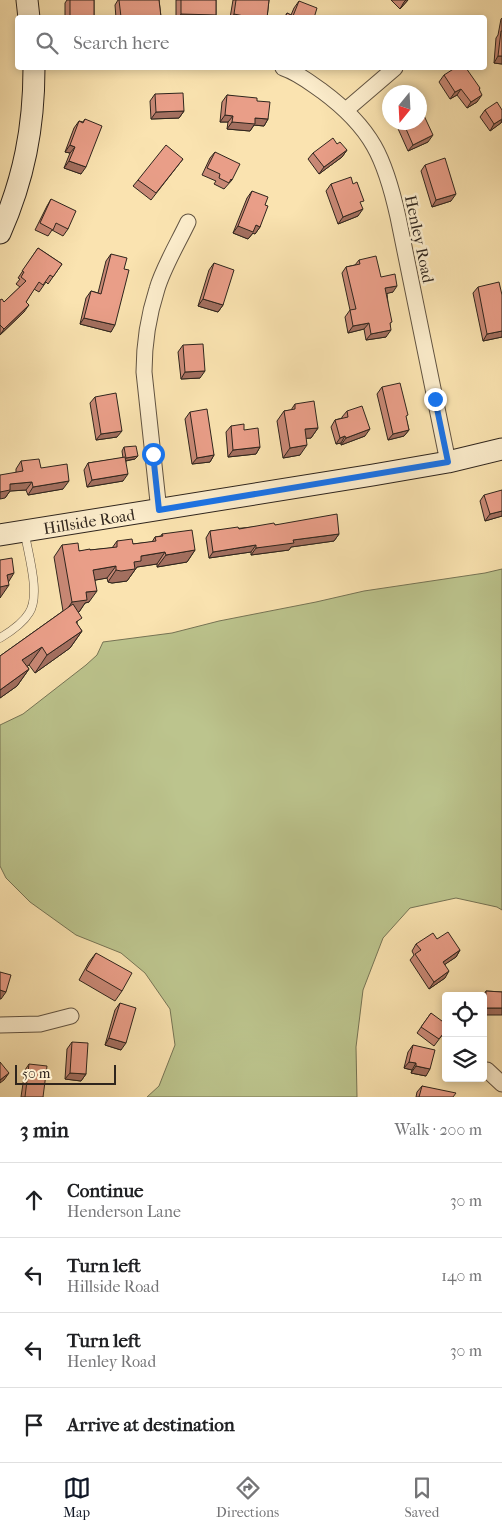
<!DOCTYPE html>
<meta charset="utf-8">
<style>
:root{--surface:#fff;--page:#f2f2f2;--text:#202124;--muted:#757577;--line:#e0e0e0;--accent:#111827}
body{margin:0;font-family:"IM FELL French Canon",serif;background:var(--page);color:var(--text)}
.controls{position:absolute;right:15px;bottom:15px;display:grid;overflow:hidden;border-radius:5px;box-shadow:0 2px 8px #0003}
.controls button{width:45px;height:45px;display:grid;place-items:center;padding:0;border:0;border-bottom:1px solid var(--line);background:var(--surface);color:var(--text);font:25px sans-serif}
.compass{position:absolute;left:382px;top:85px;width:45px;height:45px;border-radius:50%;background:var(--surface);box-shadow:0 2px 8px #0003;rotate:198deg}
.scale{position:absolute;left:15px;bottom:12px;width:101px;box-sizing:border-box;padding-left:5px;border:2px solid #2f251d;border-top:0;font-size:14px;line-height:18px;white-space:nowrap;color:#2f251d;-webkit-text-stroke:4px #fcedcc;paint-order:stroke}
.stop{position:absolute;width:15px;height:15px;margin:-11px;border:4px solid #1a73e8;border-radius:50%;background:#fff}
.stop.end{background:#1a73e8;border-color:#fff;box-shadow:0 1px 5px #0008}
.list{margin:0;padding:0;list-style:none}
h2{display:flex;justify-content:space-between;align-items:center;height:65px;margin:0;padding:0 20px;font-size:21px}
h2 small{font-size:16px;font-weight:400;color:var(--muted)}
.list li{display:grid;grid-template-columns:32px 1fr auto;gap:15px;align-items:center;box-sizing:border-box;height:75px;padding:0 20px;border-top:1px solid var(--line)}
.list b{display:block;font-size:19px;white-space:nowrap}
.list p{margin:0;font-size:16px;white-space:nowrap;color:var(--muted)}
.list em{font-size:16px;font-style:normal;color:var(--muted)}
.icon{flex:none;width:28px;height:28px;fill:none;stroke:currentColor;stroke-width:2;stroke-linecap:round;stroke-linejoin:round}
.map{position:relative;flex:none;width:502px;height:1097px;overflow:hidden}
.search{position:absolute;background:var(--surface);box-shadow:0 2px 8px #0003;left:15px;right:15px;top:15px;height:55px;display:flex;align-items:center;gap:12px;box-sizing:border-box;padding:0 18px;border-radius:5px;color:var(--muted);font-size:19px}
.sheet{height:365px;background:var(--surface)}
nav{display:flex;justify-content:space-around;align-items:center;box-sizing:border-box;height:70px;border-top:1px solid var(--line);background:var(--surface);font-size:14px;color:var(--muted)}
nav a{display:grid;justify-items:center;gap:2px}
nav .on{color:var(--accent)}
.map>svg:first-child{display:block}
.green{fill:#bcc48d;stroke:#767455}
.lines{fill:none;stroke-linecap:round;stroke-linejoin:round}
.lane-casing{stroke:#625442;stroke-width:9}
.street-casing{stroke:#625442;stroke-width:17}
.secondary-casing{stroke:#2f251d;stroke-width:23}
.lane{stroke:#fcedcc;stroke-width:8}
.street{stroke:#fcedcc;stroke-width:15}
.secondary{stroke:#fcedcc;stroke-width:21}
.wall{fill:#c88875;stroke:#2f251d}
.shaded-wall{fill:#a36f5f;stroke:#2f251d}
.building{fill:#e99e88;stroke:#2f251d}
.route{stroke:#1a73e8;stroke-width:6}
.labels{text-anchor:middle;stroke-width:5;stroke-linejoin:round;paint-order:stroke}
.street-label{font-size:16px;fill:#2f251d;stroke:#fcedcc}
</style>
<div class="map">
<svg width="502" height="1097" viewBox="0 0 502 1097">
<rect width="100%" height="100%" fill="#fae3b0"/>
<filter id="stains"><feTurbulence type="fractalNoise" baseFrequency=".004" numOctaves="4"/><feColorMatrix values="0 0 0 0 .2 0 0 0 0 .09 0 0 0 0 .02 0 0 0 .5 -.17"/></filter>
<radialGradient id="worn" r=".72"><stop offset=".6" stop-color="#630" stop-opacity="0"/><stop offset="1" stop-color="#630" stop-opacity=".3"/></radialGradient>
<path class="green" d="M502 569V910L497 907 456 898 410 908 383 938 363 990 356 1047 357 1097H147L159 1086 175 1045 170 1009 145 973 121 953 76 935 30 902 6 878 0 866V725L23 714 86 665 97 655 103 642 172 633 219 621 316 602 364 591 485 573Z"/>
<g class="lines">
<defs>
<path id="lane" d="M0 638C10 632 23 623 29 613 41 595 28 554 25 534"/>
<g id="street">
<path d="M283 68C298 73 309 82 322 91 372 128 385 158 398 217L448 462"/>
<path d="M346 110 395 68"/>
<path d="M159 511 144 372C144 343 148 317 157 289 163 268 178 243 188 222"/>
<path d="M0 1025 40 1024 71 1016"/>
<path d="M487 1070 502 1084"/>
</g>
<g id="secondary">
<path d="M27 0 29 18"/>
<path d="M0 233C24 179 34 127 34 68"/>
<path d="M0 535 373 475 448 462 502 449"/>
</g>
</defs>
<use href="#lane" class="lane-casing"/>
<use href="#street" class="street-casing"/>
<use href="#secondary" class="secondary-casing"/>
<use href="#lane" class="lane"/>
<use href="#street" class="street"/>
<use href="#secondary" class="secondary"/>
</g>
<g class="wall">
<path d="M67 0H94V18H65V3Z"/>
<path d="M118 0H159L161 17 116 18 115 5Z"/>
<path d="M176 0H216V15L214 18H176Z"/>
<path d="M233 0H269L267 18H230Z"/>
<path d="M391 0H408L400 9Z"/>
<path d="M299 1 314 18H284L287 13 291 15 294 8Z"/>
<path d="M502 18V64L494 63 496 38 498 35 501 19Z"/>
<path d="M444 75 480 88 479 90 477 102 467 108 457 95 450 99 439 82Z"/>
<path d="M155 94 184 111 179 118 151 119 150 101Z"/>
<path d="M227 95 257 101 268 119 264 126 254 125 250 131 227 129 228 122H220L222 102Z"/>
<path d="M485 110H502V122L490 131 480 117Z"/>
<path d="M85 119 81 174 64 168 70 153 65 152 74 128 79 121 83 122Z"/>
<path d="M395 122H420L428 142 408 151Z"/>
<path d="M337 144 347 150 342 157 319 174 308 159 313 153Z"/>
<path d="M215 152 232 180 224 189 214 184 216 181 202 175 210 158Z"/>
<path d="M183 159 151 200 133 186 138 180Z"/>
<path d="M425 165 451 201 432 207 421 171Z"/>
<path d="M331 184 361 205 358 216 338 224 326 191Z"/>
<path d="M252 191 265 205 260 227 255 234 253 233 248 239 233 233 247 198Z"/>
<path d="M51 199 68 229 63 236 52 230 48 236 35 230 47 206Z"/>
<path d="M38 248 62 264 48 284 46 282 39 292 34 289 26 302 24 312 0 335V300L4 302 20 287 16 284 20 279 18 278Z"/>
<path d="M111 254 124 269 111 332 80 324 86 298 91 291 98 293 106 261Z"/>
<path d="M359 260 381 277 393 292 387 293 390 325 386 337 366 340 364 329 348 333 345 317 350 310 342 273 346 267 355 265Z"/>
<path d="M214 263 223 305 218 312 198 306 209 270Z"/>
<path d="M478 287 502 337 483 341 473 293Z"/>
<path d="M183 345 200 378 181 379 178 352Z"/>
<path d="M382 387 406 418 409 430 404 436 388 440 377 394Z"/>
<path d="M95 397 117 437 96 440 90 403Z"/>
<path d="M295 404 318 428 311 438H306L300 455 283 458 277 421 284 411 291 410Z"/>
<path d="M347 411 365 436 341 445V443L336 444 331 427 335 420 342 418V417Z"/>
<path d="M190 412 214 455 210 462 192 464 185 419Z"/>
<path d="M231 426 244 430 260 447 256 454 228 457 226 432Z"/>
<path d="M124 447 135 459 126 461 123 481 87 487 84 470 88 463 123 458 122 451Z"/>
<path d="M21 461 41 468 63 489 28 495 26 490 10 491 5 498 16 472V469Z"/>
<path d="M484 495 502 516 485 521 480 501Z"/>
<path d="M275 525 339 534 334 541 291 547 289 550 251 555V552L209 558 206 538 210 531Z"/>
<path d="M162 534 195 550 187 562 157 567V564L137 567 127 581 112 583 108 582 107 578 95 580 89 602 85 603 79 612H78L77 624 82 631 70 648 35 673 29 665 27 666 29 669 17 686 0 698V656L63 611 54 557 62 545 79 551 112 548 117 541 133 544 152 542 155 537 161 536Z"/>
<path d="M437 939 460 950 456 957 445 964V978L429 989 410 960 414 955 412 951 416 944Z"/>
<path d="M96 953 122 991 115 1001 79 980 89 962Z"/>
<path d="M486 991 502 992 483 1015V996Z"/>
<path d="M120 1003 121 1050 105 1045 115 1010Z"/>
<path d="M431 1013 446 1030 434 1046 417 1033Z"/>
<path d="M72 1042 86 1074 81 1081 65 1079 67 1049Z"/>
<path d="M413 1045 426 1076 411 1073 412 1070 404 1068 408 1052Z"/>
<path d="M29 1064 43 1097H21L25 1070Z"/>
<path d="M422 1086 453 1097H416L417 1092Z"/>
</g>
<g class="shaded-wall">
<path d="M406 0H408L400 9 404 2Z"/>
<path d="M181 14 216 15 214 18H178Z"/>
<path d="M234 14 254 18H232Z"/>
<path d="M498 56H502V64L494 63Z"/>
<path d="M461 89 457 95 450 99 455 92Z"/>
<path d="M482 95 477 102 467 108 471 102Z"/>
<path d="M184 111 179 118 151 119 156 112Z"/>
<path d="M225 115 233 116 228 122H220Z"/>
<path d="M255 118 268 119 264 126 254 125 250 131 227 129 232 122Z"/>
<path d="M502 119 501 123 490 131 494 124Z"/>
<path d="M433 135 428 142 408 151 413 145Z"/>
<path d="M70 145 75 147 70 153 65 152Z"/>
<path d="M347 150 342 157 319 174 324 167Z"/>
<path d="M69 161 86 167 81 174 64 168Z"/>
<path d="M456 194 451 201 432 207 436 200Z"/>
<path d="M363 209 358 216 338 224 343 217Z"/>
<path d="M256 225 260 227 255 234 253 233 248 239 233 233 238 226Z"/>
<path d="M397 286 393 292 381 295 385 288Z"/>
<path d="M203 299 223 305 218 312 198 306Z"/>
<path d="M29 305 24 312 0 335 4 329Z"/>
<path d="M84 318 115 325 111 332 80 324Z"/>
<path d="M369 323 364 329 348 333 353 326Z"/>
<path d="M391 330 386 337 366 340 371 334Z"/>
<path d="M502 331V337L483 341 487 334Z"/>
<path d="M205 371 200 378 181 379 185 372Z"/>
<path d="M318 428 311 438 298 439 305 429Z"/>
<path d="M370 429 365 436 341 445 346 438Z"/>
<path d="M409 430 404 436 388 440 393 434Z"/>
<path d="M122 431 117 437 96 440 101 434Z"/>
<path d="M345 436 341 443 336 444 340 438Z"/>
<path d="M307 445 300 455 283 458 290 448Z"/>
<path d="M260 447 256 454 228 457 233 450Z"/>
<path d="M214 455 210 462 192 464 197 458Z"/>
<path d="M138 456 135 459 123 461 126 458Z"/>
<path d="M128 474 123 481 87 487 92 480Z"/>
<path d="M69 481 63 489 28 495 33 487Z"/>
<path d="M32 482 26 490 10 491 5 498 0 499V492L10 484Z"/>
<path d="M502 511V516L485 521 490 514Z"/>
<path d="M339 534 334 541 291 547 289 550 251 555 256 548 293 540Z"/>
<path d="M256 545 251 552 209 558 213 552Z"/>
<path d="M195 550 187 562 157 567 166 555Z"/>
<path d="M165 552 157 564 137 567 127 581 112 583 108 582 116 570 134 562 141 556Z"/>
<path d="M116 566 107 578 85 582 93 570Z"/>
<path d="M14 573 6 586 9 585 0 598V584L7 575Z"/>
<path d="M97 591 89 602 85 603 79 612 64 614 72 602 86 592Z"/>
<path d="M82 631 70 648 35 673 47 655Z"/>
<path d="M42 647 29 665 10 678 22 660Z"/>
<path d="M29 669 17 686 0 698V690Z"/>
<path d="M460 950 456 957 438 969 443 962Z"/>
<path d="M449 971 445 978 429 989 434 982Z"/>
<path d="M0 990 6 992 1 999H0Z"/>
<path d="M486 1008H502V1015H483V1012Z"/>
<path d="M109 1038 126 1043 121 1050 105 1045Z"/>
<path d="M409 1062 416 1063 412 1070 404 1068Z"/>
<path d="M416 1066 430 1069 426 1076 411 1073Z"/>
<path d="M9 1073 4 1080 0 1083V1080Z"/>
<path d="M70 1073 86 1074 81 1081 65 1079Z"/>
</g>
<g class="building">
<rect x="70" y="0" width="24" height="18"/>
<path d="M119 0H159L161 17H121Z"/>
<path d="M181 0H216V15L181 14Z"/>
<path d="M236 0H269L267 18H254L234 14Z"/>
<path d="M299 1 317 8 314 18H285L287 13 293 16Z"/>
<path d="M501 31H502V56H498Z"/>
<path d="M455 68H466L480 88 479 89 482 95 471 102 461 89 455 92 444 75Z"/>
<path d="M183 93 184 111 156 112 155 94Z"/>
<path d="M227 95 257 98V101L270 102 268 119 255 118V124L232 122 233 116 225 115Z"/>
<path d="M497 102 502 110V119L494 124 485 110Z"/>
<path d="M420 107 433 135 413 145 403 122H420Z"/>
<path d="M85 119 102 126 86 167 69 161 75 147 70 145 79 121 83 123Z"/>
<path d="M333 138 337 144 340 142 347 150 324 167 313 153Z"/>
<path d="M166 145 183 159 156 193 138 180Z"/>
<path d="M215 152 240 164 232 180 231 179 229 183 219 178 220 174 207 168Z"/>
<path d="M445 158 456 194 436 200 425 165Z"/>
<path d="M351 177 353 184 357 182 364 201 360 202 363 209 343 217 331 184Z"/>
<path d="M252 191 268 197 265 205 268 206 260 227 256 225 253 232 238 226Z"/>
<path d="M51 199 76 211 68 229 56 223 53 230 40 223Z"/>
<path d="M38 248 62 264 53 277 50 275 43 285 39 282 26 302 29 305 4 329 0 325V300L2 299 4 302 26 281 21 277 24 272 22 271Z"/>
<path d="M111 254 127 258 124 269 129 270 115 325 84 318 91 291 101 294Z"/>
<path d="M376 256 381 277 395 274 397 286 385 288 392 322 390 323 391 330 371 334 369 323 353 326 350 310 356 309 346 267 360 264 359 260Z"/>
<path d="M214 263 234 270 223 305 203 299Z"/>
<path d="M499 282 502 295V331L487 334 478 287Z"/>
<path d="M203 344 205 371 185 372 183 345Z"/>
<path d="M400 383 408 415 406 416 409 430 393 434 382 387Z"/>
<path d="M116 393 122 431 101 434 95 397Z"/>
<path d="M314 401 318 428 305 429 307 445 290 448 284 411 295 409V404Z"/>
<path d="M362 406 370 429 346 438 345 436 340 438 335 420 348 417 347 411Z"/>
<path d="M207 409 214 455 197 458 190 412Z"/>
<path d="M244 424V430L258 428 260 447 233 450 231 426Z"/>
<path d="M136 446 138 456 126 458 124 447Z"/>
<path d="M125 457 128 474 92 480 88 463Z"/>
<path d="M39 459 41 468 67 464 69 481 33 487 32 482 10 484V490L0 492V475L23 471 21 461Z"/>
<path d="M502 490V511L490 514 484 495Z"/>
<path d="M337 514 339 534 293 540 294 543 256 548V545L213 552 210 531 238 527 239 529 274 523 275 525Z"/>
<path d="M192 530 195 550 166 555 165 552 141 556V561L134 562 135 569 121 571 116 570V566L93 570 97 591 86 592 87 600 72 602 62 545 78 543 79 551 90 549V550L117 547V541L132 539 133 544 156 541 155 537 163 536 162 534Z"/>
<path d="M12 558 14 573 7 575 9 585 0 587V560Z"/>
<path d="M73 604 82 618 76 622 82 631 47 655 42 647 22 660 29 669 0 690V656Z"/>
<path d="M448 932 460 950 443 962 449 971 434 982 415 954 421 950 416 944 433 933 437 939Z"/>
<path d="M96 953 132 973 122 991 86 970Z"/>
<path d="M0 972 11 975 6 992 0 990Z"/>
<path d="M486 991 502 992V1008H486Z"/>
<path d="M120 1003 136 1008 126 1043 109 1038Z"/>
<path d="M431 1013 446 1024V1030L439 1039 421 1027Z"/>
<path d="M72 1042 88 1043 86 1074 70 1073Z"/>
<path d="M413 1045 435 1050 430 1069 416 1066V1063L409 1062Z"/>
<path d="M0 1062 9 1073 0 1080Z"/>
<path d="M29 1064 47 1066 43 1097H25Z"/>
<path d="M422 1086 456 1093 453 1097H419Z"/>
</g>
<g class="lines">
<path class="route" d="M153 454 159 510 448 462 435 399"/>
</g>
<g class="labels">
<g class="street-label">
<text transform="translate(420 239) rotate(78)" y="6">Henley Road</text>
<text transform="translate(89 521) rotate(-9)" y="6">Hillside Road</text>
</g>
</g>
<rect width="100%" height="100%" filter="url(#stains)"/>
<rect width="100%" height="100%" fill="url(#worn)"/>
</svg>
<div class="controls">
<button><svg class="icon" aria-label="locate" viewBox="0 0 24 24"><circle cx="12" cy="12" r="6"/><path d="M12 2v4M12 18v4M2 12h4M18 12h4"/></svg></button>
<button><svg class="icon" aria-label="layers" viewBox="0 0 24 24"><path d="M12 4l9 5-9 5-9-5zM3 14l9 5 9-5"/></svg></button>
</div>
<svg class="compass" viewBox="-18 -18 36 36"><path d="M0-13l5 13h-10z" fill="#e53935"/><path d="M0 13l5-13h-10z" fill="#757577"/></svg>
<div class="scale">50 m</div>
<div class="stop" style="left:153px;top:454px"></div>
<div class="stop end" style="left:435px;top:399px"></div>
<div class="search"><svg class="icon" aria-label="search" viewBox="0 0 24 24"><circle cx="10" cy="10" r="6"/><path d="M15 15l6 6"/></svg>Search here</div>
</div>
<section class="sheet">
<h2>3 min<small>Walk · 200 m</small></h2>
<ul class="list">
<li><svg class="icon" aria-label="ahead" viewBox="0 0 24 24"><path d="M12 20V5M6 11l6-6 6 6"/></svg><div><b>Continue</b><p>Henderson Lane</p></div><em>30 m</em></li>
<li><svg class="icon" aria-label="left" viewBox="0 0 24 24"><path d="M17 20v-9H6M10 6l-5 5 5 5"/></svg><div><b>Turn left</b><p>Hillside Road</p></div><em>140 m</em></li>
<li><svg class="icon" aria-label="left" viewBox="0 0 24 24"><path d="M17 20v-9H6M10 6l-5 5 5 5"/></svg><div><b>Turn left</b><p>Henley Road</p></div><em>30 m</em></li>
<li><svg class="icon" aria-label="arrive" viewBox="0 0 24 24"><path d="M6 21V4h12l-3 4 3 4H6"/></svg><div><b>Arrive at destination</b></div></li>
</ul>
</section>
<nav>
<a class="on"><svg class="icon" aria-label="map" viewBox="0 0 24 24"><path d="M3 6l6-2 6 2 6-2v14l-6 2-6-2-6 2zM9 4v14M15 6v14"/></svg>Map</a>
<a><svg class="icon" aria-label="directions" viewBox="0 0 24 24"><path d="M12 3l9 9-9 9-9-9zM9 14v-3h6M13 9l2 2-2 2"/></svg>Directions</a>
<a><svg class="icon" aria-label="saved" viewBox="0 0 24 24"><path d="M7 4h10v16l-5-4-5 4z"/></svg>Saved</a>
</nav>
